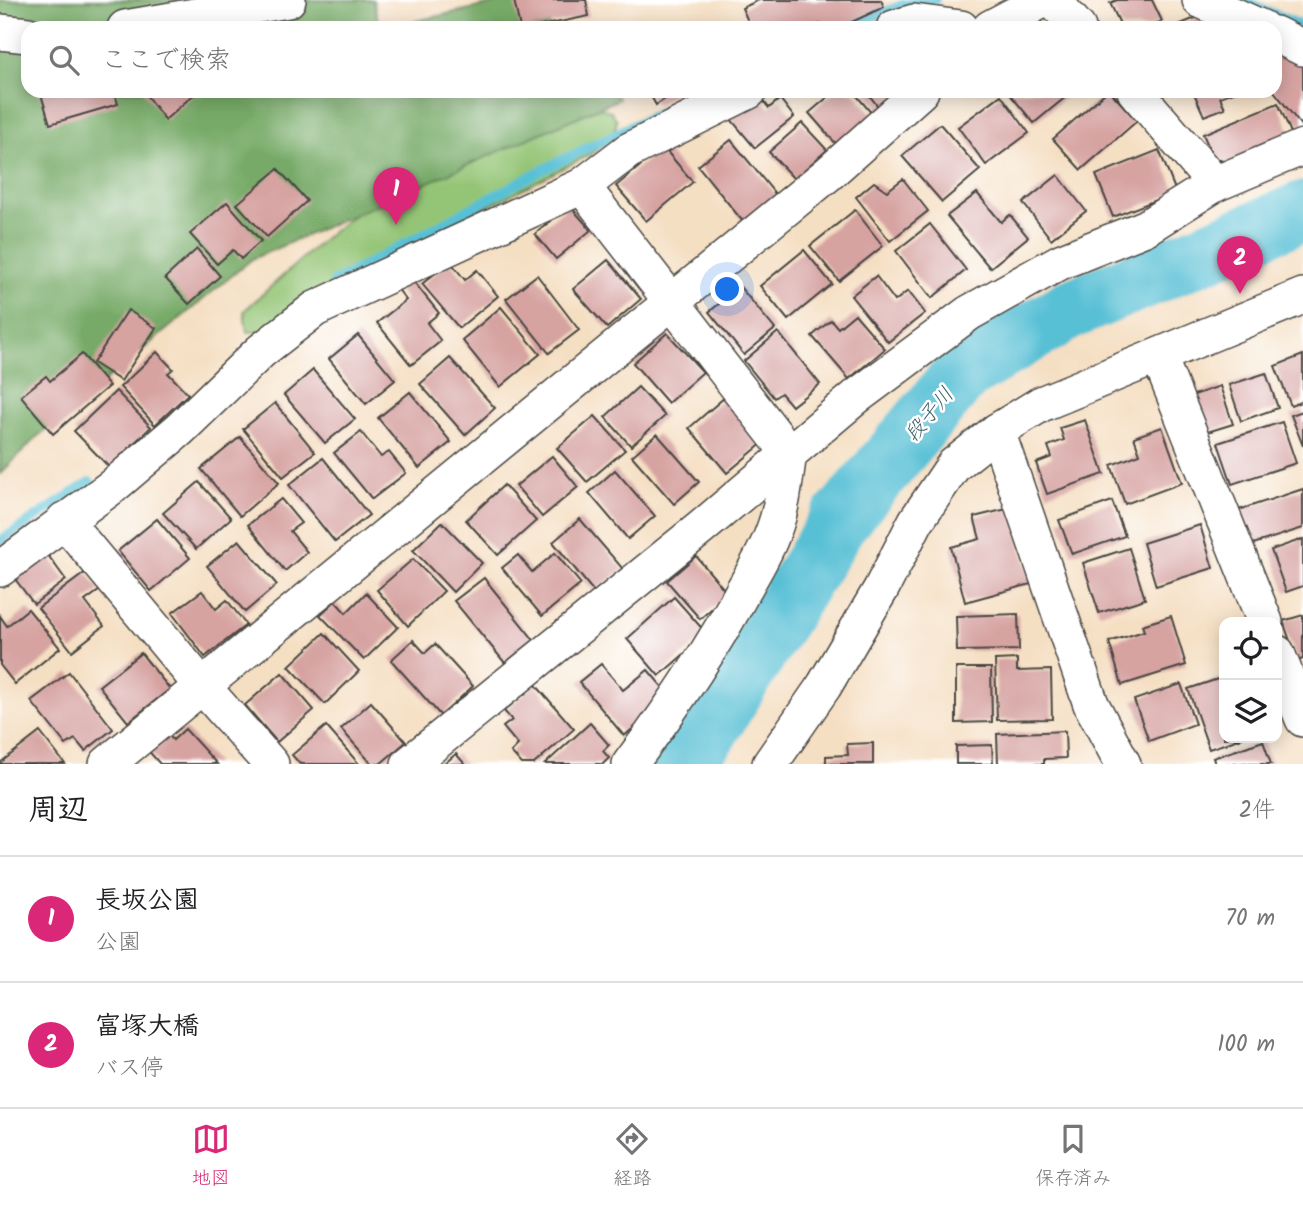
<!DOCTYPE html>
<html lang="ja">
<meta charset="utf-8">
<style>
:root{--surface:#fff;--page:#f2f2f2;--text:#202124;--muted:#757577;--line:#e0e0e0;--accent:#db2777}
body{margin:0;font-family:Kalam,"Klee One",sans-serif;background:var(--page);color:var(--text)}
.controls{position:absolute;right:21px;bottom:21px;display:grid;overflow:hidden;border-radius:14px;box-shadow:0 4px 18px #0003}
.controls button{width:63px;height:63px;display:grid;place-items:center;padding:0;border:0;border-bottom:2px solid var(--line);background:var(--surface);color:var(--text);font:35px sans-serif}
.you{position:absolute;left:728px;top:290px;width:24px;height:24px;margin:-18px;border:5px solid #fff;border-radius:50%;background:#1a73e8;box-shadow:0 0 0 10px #1a73e833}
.badge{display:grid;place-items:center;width:46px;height:46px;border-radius:50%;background:var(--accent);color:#fff;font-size:23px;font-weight:700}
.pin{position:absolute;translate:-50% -58px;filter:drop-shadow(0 2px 4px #0008)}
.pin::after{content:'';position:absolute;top:37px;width:24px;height:21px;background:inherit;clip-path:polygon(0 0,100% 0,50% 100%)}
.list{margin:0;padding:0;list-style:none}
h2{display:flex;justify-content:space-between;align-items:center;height:91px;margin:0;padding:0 28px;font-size:30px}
h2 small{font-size:23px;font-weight:400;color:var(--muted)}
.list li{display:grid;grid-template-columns:46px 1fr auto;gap:21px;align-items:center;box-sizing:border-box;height:126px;padding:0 28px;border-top:2px solid var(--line)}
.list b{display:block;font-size:26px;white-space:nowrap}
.list p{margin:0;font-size:23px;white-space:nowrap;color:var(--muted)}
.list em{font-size:23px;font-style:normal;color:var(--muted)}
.icon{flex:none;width:38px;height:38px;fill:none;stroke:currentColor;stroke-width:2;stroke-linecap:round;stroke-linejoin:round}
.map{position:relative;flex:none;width:1303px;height:764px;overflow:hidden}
.search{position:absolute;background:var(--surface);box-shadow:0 4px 18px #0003;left:21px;right:21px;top:21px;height:77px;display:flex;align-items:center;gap:18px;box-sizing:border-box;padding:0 24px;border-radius:21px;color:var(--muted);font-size:26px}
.sheet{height:343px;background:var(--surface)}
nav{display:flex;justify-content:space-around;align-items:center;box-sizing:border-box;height:98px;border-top:2px solid var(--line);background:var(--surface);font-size:19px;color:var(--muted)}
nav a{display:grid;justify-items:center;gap:4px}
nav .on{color:var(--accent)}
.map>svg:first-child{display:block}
.green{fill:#94c576;stroke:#607850;stroke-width:2}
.forest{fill:#77aa67;stroke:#516a49;stroke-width:2}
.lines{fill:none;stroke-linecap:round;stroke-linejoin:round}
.stream{stroke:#58c0d5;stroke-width:10}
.river{stroke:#58c0d5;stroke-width:60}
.building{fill:#d6a3a1}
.street-casing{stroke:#494642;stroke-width:38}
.street{stroke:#fff;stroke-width:35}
.labels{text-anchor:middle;stroke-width:5;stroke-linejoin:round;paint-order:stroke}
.water-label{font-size:21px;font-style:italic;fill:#3b5f66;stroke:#fff}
</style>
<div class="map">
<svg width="1303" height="764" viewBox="0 0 1303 764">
<rect width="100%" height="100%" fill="#fff"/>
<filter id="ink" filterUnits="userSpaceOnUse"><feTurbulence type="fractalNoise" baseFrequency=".0143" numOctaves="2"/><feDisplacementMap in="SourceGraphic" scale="14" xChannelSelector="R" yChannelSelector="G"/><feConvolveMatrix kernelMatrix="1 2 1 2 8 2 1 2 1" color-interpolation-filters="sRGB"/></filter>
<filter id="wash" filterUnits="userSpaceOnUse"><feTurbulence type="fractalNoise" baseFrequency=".00686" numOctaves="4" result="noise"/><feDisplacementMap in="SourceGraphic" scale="28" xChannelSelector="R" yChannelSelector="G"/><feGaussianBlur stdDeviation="1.57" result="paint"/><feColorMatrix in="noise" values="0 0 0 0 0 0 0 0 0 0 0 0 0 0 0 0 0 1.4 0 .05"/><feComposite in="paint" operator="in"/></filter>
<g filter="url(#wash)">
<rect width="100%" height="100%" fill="#f5dfc3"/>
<path class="green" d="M588 105 611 111 617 120 613 138 591 154 390 256 261 332H247L244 311 327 236 381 194Z"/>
<g class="forest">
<path d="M0 0H373L380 28H28V91H611L619 99 252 259 38 436 0 474Z"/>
<path d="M511 0H525L552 28H384Z"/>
</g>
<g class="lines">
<g class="stream">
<path d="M1242 0 1303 26"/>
<path d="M844 28 903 5 935 0"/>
<path d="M334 282 538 172 703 91"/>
<path d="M0 541 90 482"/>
</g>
<path class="river" d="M681 764 706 735 839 521 964 372 1069 310 1303 211"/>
</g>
<g id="blocks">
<g class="building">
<path d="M514 0H586L589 16 531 28H520Z"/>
<path d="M759 0H881L884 7 839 28H822L820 24 811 28H751L742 8Z"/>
<path d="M1117 0H1152L1162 21 1147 28H1122L1110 3Z"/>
<path d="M1210 12 1216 28H1171Z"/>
<path d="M247 18 275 28H194Z"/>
<path d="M1275 39 1303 55V128L1274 91Z"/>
<path d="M40 91H114L118 104 50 124Z"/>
<path d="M143 91H202L192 96 165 120Z"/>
<path d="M648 91H677L656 105Z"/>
<path d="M835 91H853L873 115 837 145 809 113Z"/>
<path d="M866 91H904L880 109Z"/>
<path d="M1007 91H1073L1034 123Z"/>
<path d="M1107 91H1110L1137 121 1081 170 1053 139Z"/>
<path d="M1193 91H1236L1220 97 1225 108 1204 116Z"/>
<path d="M758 94 769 108 780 99 794 117 755 148 729 117Z"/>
<path d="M1001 95 1029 133 986 165 958 127Z"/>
<path d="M1278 103 1292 135 1227 163 1213 157 1203 134Z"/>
<path d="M802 123 827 150 794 179 769 152Z"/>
<path d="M940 124 980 170 942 202 902 156Z"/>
<path d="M731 140 777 196 744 223 698 166Z"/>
<path d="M663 147 693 182 646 221 616 186Z"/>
<path d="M1159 150 1176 192 1113 217 1096 175Z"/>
<path d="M278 169 307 201 267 237 237 204Z"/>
<path d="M1058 175 1086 211 1051 239 1023 203Z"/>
<path d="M903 179 928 211 890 241 856 197 874 182 887 191Z"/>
<path d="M977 193 1001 222 1010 215 1028 237 990 268 947 216Z"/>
<path d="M227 202 261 241 241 259 233 250 217 264 190 234Z"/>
<path d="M569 205 591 230 556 259 535 234Z"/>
<path d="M855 210 883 246 839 281 810 246Z"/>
<path d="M930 224 966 270 932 298 896 251Z"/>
<path d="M197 249 220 276 189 304 165 278Z"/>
<path d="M804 250 832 284 788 320 760 286Z"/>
<path d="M608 260 641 299 607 328 573 289Z"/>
<path d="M450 261 465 280 477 270 498 296 459 328 422 284Z"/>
<path d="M537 275 579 330 549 353 506 299Z"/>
<path d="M876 276 895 301 908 291 925 313 888 342 851 296Z"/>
<path d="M410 277 439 313 427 323 441 341 411 365 377 323 406 300 397 288Z"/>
<path d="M740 287 775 329 744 355 709 312Z"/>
<path d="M501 307 540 354 500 387 462 340Z"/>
<path d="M128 310 156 328 121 381 93 363Z"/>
<path d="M855 314 885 349 849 379 812 336 831 320 838 328Z"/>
<path d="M778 332 820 384 792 406 781 393 774 398 744 361Z"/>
<path d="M667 333 703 372 668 403 633 363Z"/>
<path d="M358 335 395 380 366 404 329 359Z"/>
<path d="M157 352 173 369 168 373 188 394 155 425 120 387Z"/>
<path d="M82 354 109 386 53 434 21 396 46 376 50 381Z"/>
<path d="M1303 355V401L1291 406 1275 366Z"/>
<path d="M450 358 495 408 465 435 420 384Z"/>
<path d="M313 370 355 419 325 443 284 395Z"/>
<path d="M1266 373 1278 408 1241 421 1229 385Z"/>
<path d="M1220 386 1233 424 1201 434 1188 397Z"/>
<path d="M638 387 665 416 631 446 605 417Z"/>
<path d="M116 391 151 427 109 467 74 431Z"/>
<path d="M410 392 451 442 419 468 378 418Z"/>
<path d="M725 397 764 442 727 473 689 428Z"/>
<path d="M275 403 315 452 283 477 243 429Z"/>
<path d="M1303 411V446L1291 415Z"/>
<path d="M595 416 625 450 587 482 557 448Z"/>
<path d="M1085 420 1104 474 1047 494 1036 463 1052 457 1048 446 1064 440 1060 428Z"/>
<path d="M1282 422 1296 463 1232 484 1218 443Z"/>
<path d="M1162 427 1182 483 1125 504 1111 465 1140 454 1134 437Z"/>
<path d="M361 432 381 457 389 452 406 473 372 499 334 453Z"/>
<path d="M657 434 699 482 674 504 632 456Z"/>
<path d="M240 437 279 483 240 516 201 469Z"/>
<path d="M552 456 578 487 542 517 516 486Z"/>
<path d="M323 458 369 515 335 542 289 485Z"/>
<path d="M615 470 655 516 628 539 589 493Z"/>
<path d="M199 482 231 518 196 549 163 513Z"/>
<path d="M504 485 536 521 498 555 466 520Z"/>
<path d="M1303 489V528L1247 546 1236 511Z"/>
<path d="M281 499 301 523 290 531 307 552 285 571 248 525Z"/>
<path d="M1112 501 1125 536 1072 554 1059 520Z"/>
<path d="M1011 508 1031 584 965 602 951 547 980 539 974 517Z"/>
<path d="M157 519 190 558 151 591 118 551Z"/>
<path d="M580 519 623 569 594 592 553 542Z"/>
<path d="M442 522 482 563 453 592 413 550Z"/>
<path d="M1200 525 1213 568 1156 586 1143 543Z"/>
<path d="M1303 539V586L1286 592 1271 550Z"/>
<path d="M239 540 277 585 245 612 207 566Z"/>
<path d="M1129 548 1145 599 1099 613 1083 563Z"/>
<path d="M45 551 66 580 34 604 12 575Z"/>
<path d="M555 553 581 584 542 616 502 568 518 555 532 572Z"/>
<path d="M696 556 728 594 700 619 667 581Z"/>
<path d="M413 559 444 591 408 626 377 590Z"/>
<path d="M86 572 100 590 85 601 104 626 72 651 38 608Z"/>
<path d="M484 578 534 640 505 663 454 601Z"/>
<path d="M202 591 216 609 227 600 246 625 205 657 172 613Z"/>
<path d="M366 593 398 627 364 660 320 615 335 601 346 613Z"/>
<path d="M674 597 707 634 659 676 627 639Z"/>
<path d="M28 609 60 648 15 684 0 665V616L7 626Z"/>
<path d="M1018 614 1019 650 957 651 956 616Z"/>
<path d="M1303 615V659L1297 661 1283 621Z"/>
<path d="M1171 616 1186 665 1122 685 1109 642 1144 631 1142 625Z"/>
<path d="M324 633 359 671 325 704 289 666Z"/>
<path d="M413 640 425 653 435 644 473 686 441 716 391 660Z"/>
<path d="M141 653 170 689 128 722 99 686Z"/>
<path d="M1017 659V671L1051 670 1052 719 997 720 995 660Z"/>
<path d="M601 664 623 690 648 670 671 697 624 736 579 682Z"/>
<path d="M956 668H991L992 722 956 723Z"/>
<path d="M69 672 113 729 85 751 75 739 66 745 31 701Z"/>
<path d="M282 673 314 710 277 742 245 705Z"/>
<path d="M1224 677V738H1242L1209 749 1188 689Z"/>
<path d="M535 684 574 729 534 764H522L511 752 518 745 503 727 512 720 504 711Z"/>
<path d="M1181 684 1195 724 1149 741 1134 700Z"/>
<path d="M371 702 406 742 380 764H372L341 729Z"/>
<path d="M590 723 609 745 603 751 609 758 603 764H545Z"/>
<path d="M326 726 359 764H300L292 755Z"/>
<path d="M185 729 217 764H160L146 748 165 731 173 740Z"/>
<path d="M1065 731 1066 758 1044 759V764H998L997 734Z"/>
<path d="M40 732 65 764H0V763Z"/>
<path d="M1263 741 1271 764H1215L1213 758Z"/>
<path d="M873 743V764H826V756L848 755 847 744Z"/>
<path d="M992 745 993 764H956V746Z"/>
<path d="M456 754 465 764H444Z"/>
</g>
</g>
</g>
<g filter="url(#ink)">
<use href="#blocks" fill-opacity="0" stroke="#494642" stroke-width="2"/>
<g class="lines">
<defs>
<g id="street">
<path d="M1053 0 1078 28"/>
<path d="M1200 0 1262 28"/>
<path d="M125 28 288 0"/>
<path d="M894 28 914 22 961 28"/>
<path d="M990 28 1043 0"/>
<path d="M0 32 28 35"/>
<path d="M1275 34 1303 48"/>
<path d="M1135 91 1215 184"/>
<path d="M582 186 789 453C785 479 783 507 773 532 766 552 754 571 744 589 711 651 672 708 630 764"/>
<path d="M1159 357 1265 622"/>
<path d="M997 431 1091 704 1123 764"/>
<path d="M64 520 202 686 271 764"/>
<path d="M0 569 113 486 180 429 261 351 315 309 582 186 628 151 749 91"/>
<path d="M1277 653 1303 719"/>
<path d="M107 764 828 174 921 91"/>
<path d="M409 764 701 528 856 397 969 313 1060 262 1145 228 1215 184 1303 147"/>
<path d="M770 764 824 686 881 589 916 521 954 465 997 431 1041 404 1303 296"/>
</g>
</defs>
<use href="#street" class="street-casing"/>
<use href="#street" class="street"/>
</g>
</g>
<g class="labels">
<g class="water-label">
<text transform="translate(929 414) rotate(-50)" y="7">段子川</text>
</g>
</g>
</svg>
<div class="controls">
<button><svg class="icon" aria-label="locate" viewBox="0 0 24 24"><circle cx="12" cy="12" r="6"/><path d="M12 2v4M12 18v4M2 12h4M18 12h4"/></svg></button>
<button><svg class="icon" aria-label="layers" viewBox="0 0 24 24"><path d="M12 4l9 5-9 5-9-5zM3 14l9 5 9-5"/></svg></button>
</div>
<div class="you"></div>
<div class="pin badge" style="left:396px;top:225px">1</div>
<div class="pin badge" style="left:1240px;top:294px">2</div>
<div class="search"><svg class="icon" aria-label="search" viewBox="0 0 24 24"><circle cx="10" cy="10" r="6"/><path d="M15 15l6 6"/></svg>ここで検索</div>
</div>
<section class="sheet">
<h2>周辺<small>2件</small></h2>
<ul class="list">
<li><span class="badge">1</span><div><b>長坂公園</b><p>公園</p></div><em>70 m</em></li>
<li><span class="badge">2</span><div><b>富塚大橋</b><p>バス停</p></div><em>100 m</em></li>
</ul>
</section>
<nav>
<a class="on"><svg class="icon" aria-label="map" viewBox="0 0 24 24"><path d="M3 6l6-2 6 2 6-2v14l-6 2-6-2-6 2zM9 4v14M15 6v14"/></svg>地図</a>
<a><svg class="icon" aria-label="directions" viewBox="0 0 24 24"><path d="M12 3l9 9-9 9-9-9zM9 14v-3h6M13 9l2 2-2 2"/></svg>経路</a>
<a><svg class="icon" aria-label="saved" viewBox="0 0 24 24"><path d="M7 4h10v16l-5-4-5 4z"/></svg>保存済み</a>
</nav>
